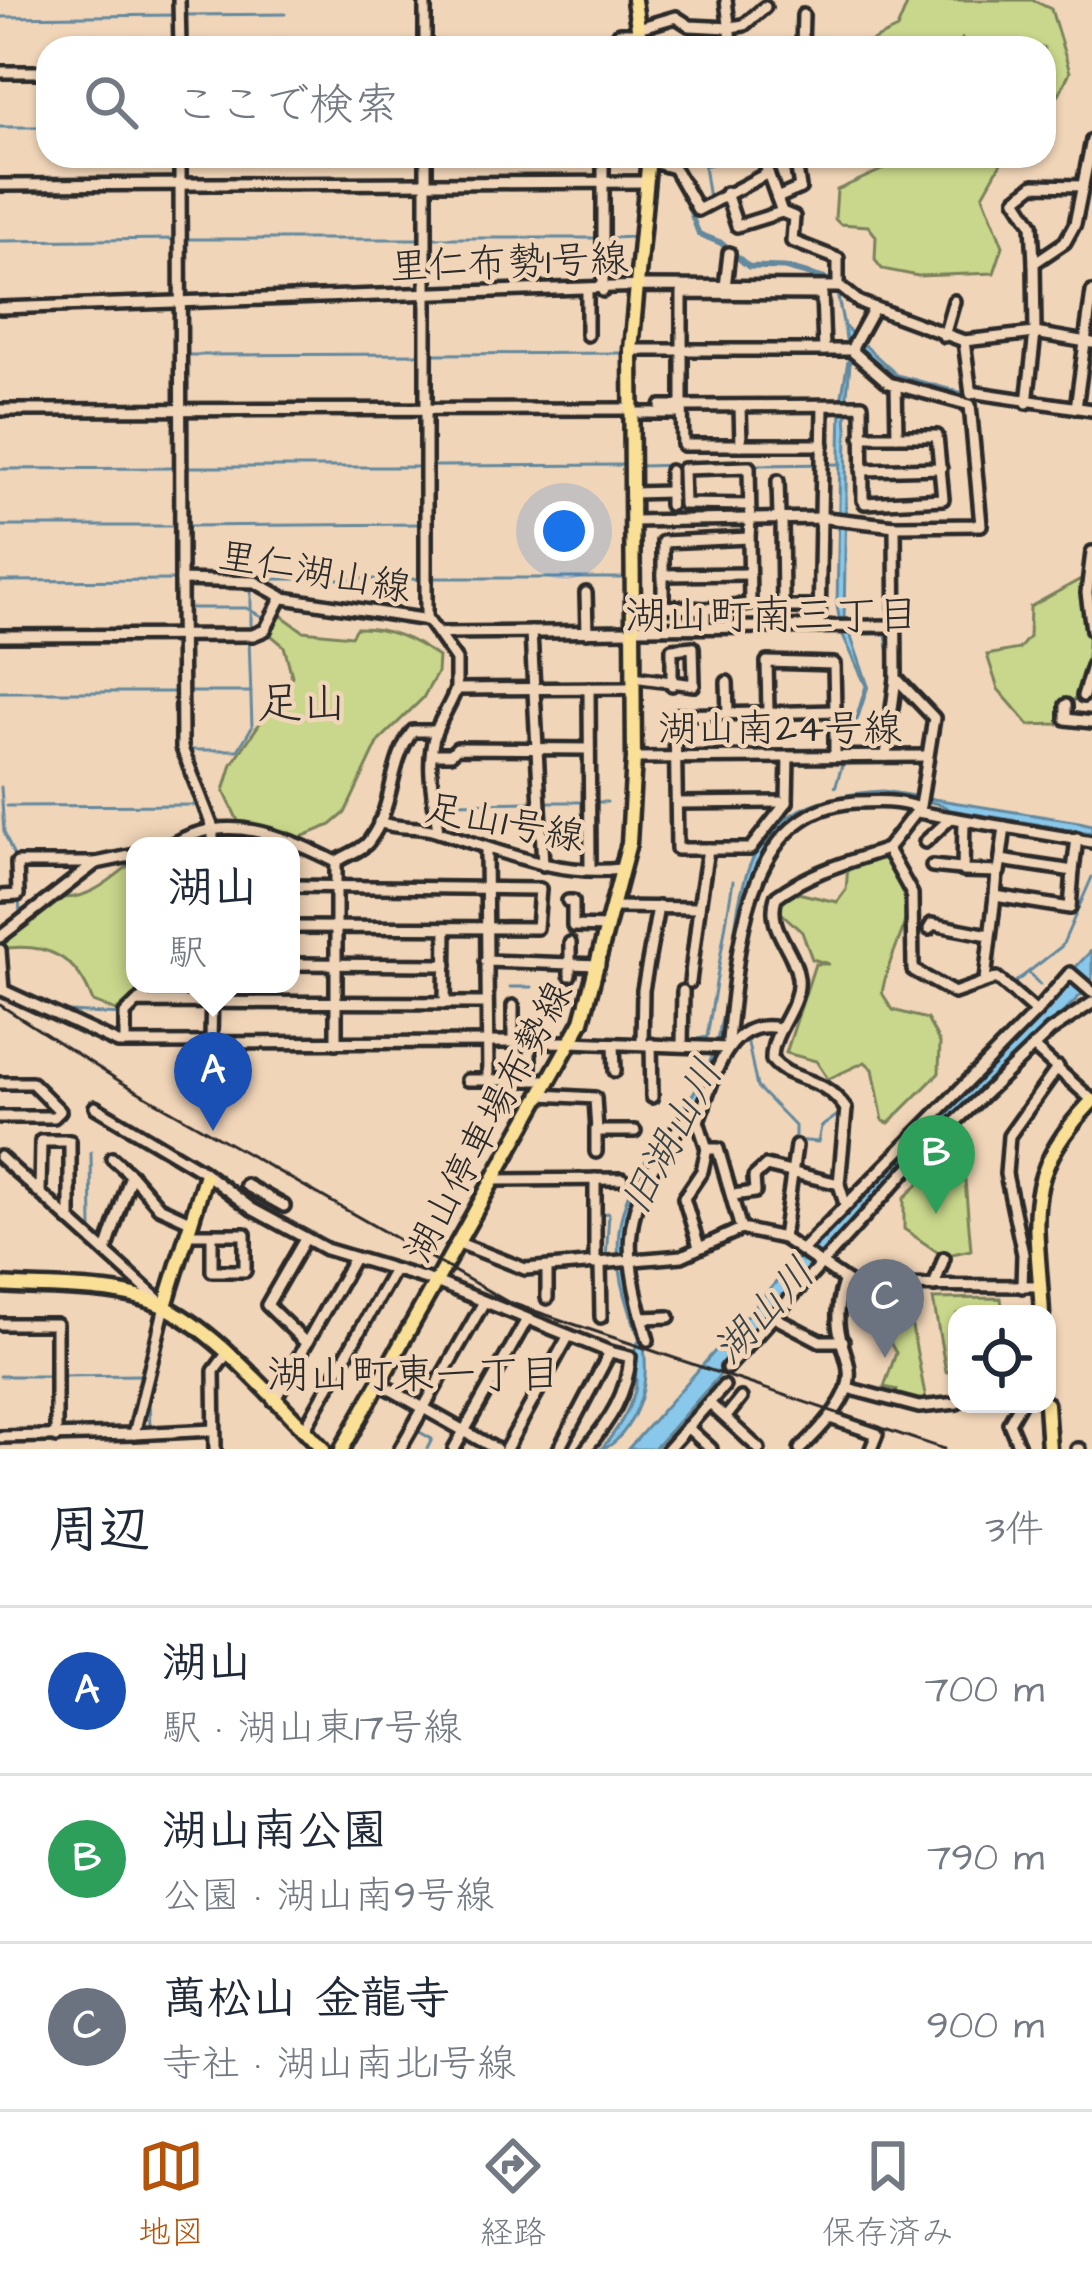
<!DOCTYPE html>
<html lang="ja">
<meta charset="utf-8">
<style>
:root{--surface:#fff;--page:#f2f2f3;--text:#1f2937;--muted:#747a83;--line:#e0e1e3;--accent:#b45309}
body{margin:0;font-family:"Architects Daughter","Klee One",sans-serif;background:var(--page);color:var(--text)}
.controls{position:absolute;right:36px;bottom:36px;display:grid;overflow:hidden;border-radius:24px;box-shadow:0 3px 9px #0004}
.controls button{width:108px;height:108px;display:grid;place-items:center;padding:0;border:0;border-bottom:3px solid var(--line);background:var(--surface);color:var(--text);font:60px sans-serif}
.you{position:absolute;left:564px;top:531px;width:42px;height:42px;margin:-30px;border:9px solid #fff;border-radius:50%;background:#1a73e8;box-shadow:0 0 0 18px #1a73e833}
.badge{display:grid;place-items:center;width:78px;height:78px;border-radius:50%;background:var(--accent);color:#fff;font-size:39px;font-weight:700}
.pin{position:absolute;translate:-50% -99px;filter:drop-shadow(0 3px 6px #0008)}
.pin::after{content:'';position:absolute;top:63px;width:42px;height:36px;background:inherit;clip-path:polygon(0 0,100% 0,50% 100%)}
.popup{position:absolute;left:126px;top:837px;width:174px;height:156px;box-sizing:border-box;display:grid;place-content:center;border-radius:24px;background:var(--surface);filter:drop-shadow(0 3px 9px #0005);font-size:39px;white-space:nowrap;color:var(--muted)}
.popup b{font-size:45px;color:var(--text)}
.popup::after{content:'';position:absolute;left:50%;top:100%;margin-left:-24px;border:24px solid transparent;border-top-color:var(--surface)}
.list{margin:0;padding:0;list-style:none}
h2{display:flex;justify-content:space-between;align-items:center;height:156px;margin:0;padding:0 48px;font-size:51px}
h2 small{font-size:39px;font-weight:400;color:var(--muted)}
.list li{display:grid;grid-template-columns:78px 1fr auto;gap:36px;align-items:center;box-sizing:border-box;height:168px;padding:0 48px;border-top:3px solid var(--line)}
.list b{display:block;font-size:45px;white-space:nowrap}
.list p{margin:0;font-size:39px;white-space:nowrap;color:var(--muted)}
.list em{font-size:39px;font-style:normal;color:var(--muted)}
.icon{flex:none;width:66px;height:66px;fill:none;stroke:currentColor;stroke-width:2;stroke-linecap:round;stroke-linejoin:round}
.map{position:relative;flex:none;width:1092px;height:1449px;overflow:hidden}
.search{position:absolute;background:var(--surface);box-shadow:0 3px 9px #0004;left:36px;right:36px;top:36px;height:132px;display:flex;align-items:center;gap:30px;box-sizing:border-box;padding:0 42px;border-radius:36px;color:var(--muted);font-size:45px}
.sheet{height:660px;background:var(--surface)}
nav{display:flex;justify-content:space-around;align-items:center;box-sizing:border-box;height:168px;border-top:3px solid var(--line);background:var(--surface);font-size:33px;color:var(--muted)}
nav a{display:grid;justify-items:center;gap:6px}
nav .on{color:var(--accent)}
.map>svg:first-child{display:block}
.green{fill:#c8d78b;stroke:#7a815b;stroke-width:3}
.water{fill:#89c8ea;stroke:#63899e;stroke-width:3}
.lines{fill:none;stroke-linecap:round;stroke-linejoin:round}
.stream{stroke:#63899e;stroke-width:3}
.minor-casing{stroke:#2b2b2b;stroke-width:18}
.major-casing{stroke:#2b2b2b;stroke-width:21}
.minor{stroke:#f1d5b8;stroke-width:9}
.major{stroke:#fadf96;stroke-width:12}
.rail{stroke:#2b2b2b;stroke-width:3}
.labels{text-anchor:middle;stroke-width:9;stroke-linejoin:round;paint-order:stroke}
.street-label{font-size:39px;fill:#2b2b2b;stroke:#f1d5b8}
.neighbourhood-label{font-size:42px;fill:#2b2b2b;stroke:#f1d5b8}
.water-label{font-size:42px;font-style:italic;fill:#394348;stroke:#f1d5b8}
.quarter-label{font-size:45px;fill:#2b2b2b;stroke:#f1d5b8}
</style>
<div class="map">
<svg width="1092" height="1449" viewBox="0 0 1092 1449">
<rect width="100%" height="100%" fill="#f1d5b8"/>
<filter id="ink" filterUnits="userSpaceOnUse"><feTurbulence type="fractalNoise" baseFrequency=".00833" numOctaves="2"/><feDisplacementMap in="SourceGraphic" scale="24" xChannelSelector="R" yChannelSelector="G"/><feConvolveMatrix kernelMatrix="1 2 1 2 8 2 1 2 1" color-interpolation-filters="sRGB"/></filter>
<g filter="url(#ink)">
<g class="green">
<path d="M909 0H1032L1051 9 1070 72 1044 124V92L1051 76 1044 65V48H967L962 39 955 48H857L897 29Z"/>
<path d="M913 156H1005L983 195 1003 246 994 273 918 276 882 269 875 260 876 236 868 226 840 224 835 219 837 190Z"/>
<path d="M1081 579C1092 625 1089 652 1081 697L1066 703 1058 724 1029 725 998 689 987 655 1019 649 1029 637 1030 607Z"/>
<path d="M275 611 303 631 351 636 356 628C386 627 415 640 438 657L437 673 423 698 379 741 345 813 331 825 289 842 238 821 224 791 232 764 292 676 284 646 266 631Z"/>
<path d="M878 858 886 860C927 925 893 929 882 993L893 1010 927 1019 940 1043 939 1073 889 1123 883 1121 873 1069 865 1062 828 1079 816 1061 786 1053 815 964H829L812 959 802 932 776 908 793 892 837 902 846 890 848 866Z"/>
<path d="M135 860V984H147L116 1011 93 1002C77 956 46 942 0 949V939L51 896C83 905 111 880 135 860Z"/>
<path d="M951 1161 946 1175 950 1181 965 1180 971 1250 943 1256 904 1229V1198L940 1163Z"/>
<path d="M1001 1298 1003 1314H957V1371L946 1372 933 1299Z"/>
<path d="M892 1317H910L927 1405 895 1400 897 1390 884 1387 896 1353 885 1334 894 1328Z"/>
</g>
<g class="water">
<path d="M678 182 700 233 721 241 749 265 785 266 834 280 844 326 897 375 967 394 1092 412 1030 409 903 383 850 339C853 369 843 397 847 428L844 624 849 632H887L892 637V675L886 634H850L868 686 835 788 866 686 842 633 837 606 841 401 849 355 837 291 641 289 0 305 631 285 835 289 832 282 784 269 748 268 720 244 698 235Z"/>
<path d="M883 791 1079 822 1092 825V833L951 810C928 796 900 800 868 801 719 804 755 974 717 1072 698 1121 639 1160 628 1216 614 1289 674 1358 627 1427 619 1438 613 1446 601 1449 616 1432 628 1413 635 1391 640 1370 627 1355 640 1340 607 1253 608 1209 666 1131 684 1106 704 1083 713 1053 753 930 701 801 883 791Z"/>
<path d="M1092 950V983L1086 990 913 1158 654 1449H628L810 1244Z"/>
</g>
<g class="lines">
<g class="stream">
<path d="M184 15 285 14"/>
<path d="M0 17 177 15"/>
<path d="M0 127H48"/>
<path d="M709 199 704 166 745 156"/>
<path d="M432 238H598"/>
<path d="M609 238 635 237"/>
<path d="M185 239H421"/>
<path d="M0 241 178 239"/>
<path d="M432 354 627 353"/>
<path d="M190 355 422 354"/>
<path d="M753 465 841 464"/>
<path d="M436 466 626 465"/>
<path d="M639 466 683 465"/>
<path d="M188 467H419"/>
<path d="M0 469 175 468"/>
<path d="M894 520 972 519"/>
<path d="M0 526H174"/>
<path d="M186 526 422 524"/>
<path d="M436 578H626"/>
<path d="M258 579H423"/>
<path d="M0 581 177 580"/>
<path d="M251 586V630"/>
<path d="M186 608H246L265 618"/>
<path d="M746 633 836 632"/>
<path d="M646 634 739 633"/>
<path d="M0 692H178"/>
<path d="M186 692H251"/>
<path d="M185 750H238L252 727 249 638"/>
<path d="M1 787 4 832 15 859"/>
<path d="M546 802H584"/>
<path d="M595 802H607"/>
<path d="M440 803 538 802"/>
<path d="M7 806 201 805"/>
<path d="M635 844 639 775"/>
<path d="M114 855 135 850"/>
<path d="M19 898 20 914"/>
<path d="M3 929 18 916"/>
<path d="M1029 973 1040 985"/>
<path d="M510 987H532"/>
<path d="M1009 987 1062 946 1092 877"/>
<path d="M54 1011 122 1015"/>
<path d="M746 1034 757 1087 795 1126V1140L818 1142 821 1127 842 1112"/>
<path d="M659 1041H677"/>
<path d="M687 1041 707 1037 733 881"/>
<path d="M91 1152 92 1232"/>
<path d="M600 1214 609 1213 606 1259"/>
<path d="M463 1288 483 1296"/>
<path d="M587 1338 623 1351"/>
<path d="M0 1376H50"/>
<path d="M61 1376 140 1375"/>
<path d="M150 1429 149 1396 162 1344"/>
<path d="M0 1430H48"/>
<path d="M416 1430 432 1439 427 1449"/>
</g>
<defs>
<g id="minor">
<path d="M179 0 180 48"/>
<path d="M425 0V48"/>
<path d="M726 0 732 48"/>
<path d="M730 27 744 25 765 7"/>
<path d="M638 28 676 17 690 26 730 28"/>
<path d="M619 48V33H639"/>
<path d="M802 48 803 15"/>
<path d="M0 72H48"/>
<path d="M180 156 181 580 255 582 284 598 428 620 456 660V689L633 688"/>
<path d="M426 156V620"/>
<path d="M603 156V291"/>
<path d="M762 156 782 212 794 217 792 241 838 259V285L859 302 964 341 1035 333 1092 343"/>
<path d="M649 161 674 168 698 210 768 173"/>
<path d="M764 163 785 156"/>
<path d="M0 185 647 182"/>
<path d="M726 193 737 226 782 212"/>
<path d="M777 198 800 188 795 156"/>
<path d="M1034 263 1032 224 1016 199 1034 185 1083 186"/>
<path d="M725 287 729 253"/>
<path d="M587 291V335"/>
<path d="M0 308 643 286 840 287"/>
<path d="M944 336 954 301"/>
<path d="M964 341 971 394"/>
<path d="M631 350H851L889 383 970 405 981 525 895 526 896 678 934 718 920 806 887 849 912 894 913 970 954 993 997 978 1036 1012 803 1249"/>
<path d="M824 350 822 294 682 293V406L862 405 863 500 865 503 943 499 937 436H861"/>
<path d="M851 350 874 308"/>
<path d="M896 385 897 436"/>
<path d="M971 392 1092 410"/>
<path d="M1027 403 1035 333 1034 263 1065 242 1075 224 1092 140"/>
<path d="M661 406H682L683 445H741L740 406"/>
<path d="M1076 408 1092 292"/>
<path d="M0 410 632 409"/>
<path d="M632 413H682"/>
<path d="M741 445H823"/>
<path d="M862 470 941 468"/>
<path d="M670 471V505"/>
<path d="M778 481 779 518"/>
<path d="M633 493 670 492"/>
<path d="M749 505 684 504 683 469 749 467 750 519 826 518 895 526"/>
<path d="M782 518 783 607H818"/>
<path d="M633 521 750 519 749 538"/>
<path d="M1092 552 1087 593 1092 630"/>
<path d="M663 575 749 574"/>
<path d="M181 580 182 748 213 828V846"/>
<path d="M586 593 587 632"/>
<path d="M705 609 663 606V542L749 538 750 604 705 609V627"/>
<path d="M819 627 823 406"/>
<path d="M632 628 894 626"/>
<path d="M531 632 543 865"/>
<path d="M440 633 632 631"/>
<path d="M0 636 253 635 265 630 282 597"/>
<path d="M633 677 694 685 693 647 672 649V685"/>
<path d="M727 682 728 713"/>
<path d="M589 688 590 868"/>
<path d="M1083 696 1092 666"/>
<path d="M1066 705V719L1092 722"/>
<path d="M768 712 767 662 834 664 835 711"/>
<path d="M432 754H451L457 748 589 749"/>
<path d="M886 756 896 678"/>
<path d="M788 757 787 802 750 849H677L675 715 835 711V756"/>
<path d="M634 758 927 756"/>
<path d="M677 803 787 802"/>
<path d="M917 812 1092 842"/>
<path d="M964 821 963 871 999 872 1005 827"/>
<path d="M379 822C399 830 416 825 435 831 497 849 555 877 621 869"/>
<path d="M438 832C435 800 425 767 435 734 440 719 451 704 456 689"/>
<path d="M925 842 951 818"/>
<path d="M169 846C226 811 281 835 336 862 346 855 363 850 369 841 395 807 388 763 413 731H435"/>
<path d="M486 849 488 1080"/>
<path d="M1001 860 1073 871 1077 838"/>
<path d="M932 866 961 869"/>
<path d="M997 873 995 896 1070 908 1073 871"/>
<path d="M291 886 540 889 537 928 291 927"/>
<path d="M0 896 18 895 17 863H96"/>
<path d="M568 901H573V926L608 927"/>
<path d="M613 907 699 908 708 849"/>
<path d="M929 929 932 924 989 935"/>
<path d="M0 937 96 863 135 855"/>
<path d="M0 950 3 990"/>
<path d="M486 961 599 965"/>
<path d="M291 964 446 965"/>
<path d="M570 975V943"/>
<path d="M985 980 995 896"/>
<path d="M690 982 699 908"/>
<path d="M0 989 118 1043 570 1042 727 1048C738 961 739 810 856 802 878 801 898 800 919 808"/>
<path d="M138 1002 155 984"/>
<path d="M445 1003 446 928"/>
<path d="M513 1006V1042"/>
<path d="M1036 1012 1070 973 1092 992"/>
<path d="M125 1043V1014L137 1002 486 1003"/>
<path d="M211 1043 212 984"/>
<path d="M336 1043V862"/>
<path d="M614 1044 615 1071"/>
<path d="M642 1044 643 990 658 907"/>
<path d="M651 1044 652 1097"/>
<path d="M682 1044 683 991"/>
<path d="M1033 1047 1092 1100"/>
<path d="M467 1080H550"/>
<path d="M530 1080V1043"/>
<path d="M0 1083H32L60 1111 54 1117H0"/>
<path d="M542 1095 595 1098 597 1131H635"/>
<path d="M95 1107 201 1170 252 1209 326 1249 436 1282 610 1352 559 1449"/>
<path d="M596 1129V1152"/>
<path d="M0 1157 165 1306 134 1434 0 1437"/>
<path d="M112 1158 131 1175"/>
<path d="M595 1179V1264"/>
<path d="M494 1180 622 1179"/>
<path d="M246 1185 284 1206"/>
<path d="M40 1192 41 1141H70V1218"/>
<path d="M733 1195 755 1192 754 1177 766 1166 839 1184"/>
<path d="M845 1204 839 1184 846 1109C821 1073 792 1084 772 1060 771 1030 801 1008 798 978 794 947 766 930 776 897 810 872 848 862 887 849"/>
<path d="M741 1229 718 1149H707L698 1121C713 1082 726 1017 778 1028"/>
<path d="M186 1234H245V1271H212V1235"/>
<path d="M783 1238 796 1146"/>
<path d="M305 1239 267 1305 306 1343"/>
<path d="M459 1243 525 1269 682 1256 741 1229 783 1238 852 1285 1041 1286"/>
<path d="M699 1247 684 1198 702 1171 707 1149"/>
<path d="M107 1248 131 1175 159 1207 190 1221"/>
<path d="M600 1263 601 1317"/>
<path d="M547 1268V1298"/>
<path d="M934 1286 944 1258"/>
<path d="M1022 1287 1023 1254 1006 1174 1009 1136 1058 1067"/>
<path d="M772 1316 820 1341H843"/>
<path d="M642 1318 669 1317"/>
<path d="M0 1324H56V1437"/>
<path d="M648 1340C625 1257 618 1220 666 1146 676 1131 687 1114 704 1106"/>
<path d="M727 1368 916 1160 1050 1031 1092 1003"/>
<path d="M379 1383 496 1449"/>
<path d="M851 1389 919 1407 957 1403"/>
<path d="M274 1401 354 1258"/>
<path d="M709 1403 759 1449"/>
<path d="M726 1417 741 1398"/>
<path d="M830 1418 877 1434 871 1449"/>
<path d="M687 1427 711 1449"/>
<path d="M304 1430 394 1270"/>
<path d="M134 1434 214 1430"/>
<path d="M215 1449 214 1371 226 1355"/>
<path d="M400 1449 484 1302"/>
<path d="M454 1449 526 1321"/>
<path d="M506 1449 568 1337"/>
<path d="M586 1449C610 1420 627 1395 630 1357L610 1352"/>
<path d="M668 1449 724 1386"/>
<path d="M800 1449C897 1357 816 1367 844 1282"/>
<path d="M1020 1449 1009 1423 1020 1404"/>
<path d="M1077 1449H1080"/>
</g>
<g id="major">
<path d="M634 0 641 48"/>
<path d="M0 1285C50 1289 119 1284 165 1307 219 1334 280 1405 323 1449"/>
<path d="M165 1306 205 1177"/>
<path d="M1042 1314C1037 1216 1019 1178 1092 1101"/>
<path d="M1046 1404 1049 1449"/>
<path d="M342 1449 582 1021 629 843 634 758 631 350 649 156"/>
</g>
</defs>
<use href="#minor" class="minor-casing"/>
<use href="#major" class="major-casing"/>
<use href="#minor" class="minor"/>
<use href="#major" class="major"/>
<path class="rail" d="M0 1005 121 1082 508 1302 944 1449"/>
</g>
</g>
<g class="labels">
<g class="street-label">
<text transform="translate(509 261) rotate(-2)" y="14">里仁布勢1号線</text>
<text transform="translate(315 570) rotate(10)" y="14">里仁湖山線</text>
<text x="780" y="741">湖山南24号線</text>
<text transform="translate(505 821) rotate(11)" y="14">足山1号線</text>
<text transform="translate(487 1121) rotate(-62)" y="14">湖山停車場布勢線</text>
</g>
<g class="neighbourhood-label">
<text x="772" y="629">湖山町南三丁目</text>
<text x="414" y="1388">湖山町東一丁目</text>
</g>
<g class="water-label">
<text transform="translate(670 1136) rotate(-62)" y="15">旧湖山川</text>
<text transform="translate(763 1310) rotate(-47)" y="15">湖山川</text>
</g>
<g class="quarter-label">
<text x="302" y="718">足山</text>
</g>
</g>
</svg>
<div class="controls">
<button><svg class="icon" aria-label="locate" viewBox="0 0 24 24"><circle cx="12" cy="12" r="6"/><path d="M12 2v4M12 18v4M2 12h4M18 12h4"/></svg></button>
</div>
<div class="you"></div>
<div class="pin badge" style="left:213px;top:1131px;background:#1a4fb4">A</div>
<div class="popup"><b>湖山</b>駅</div>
<div class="pin badge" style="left:936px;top:1214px;background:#2e9e5b">B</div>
<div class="pin badge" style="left:885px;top:1358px;background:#6b7280">C</div>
<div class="search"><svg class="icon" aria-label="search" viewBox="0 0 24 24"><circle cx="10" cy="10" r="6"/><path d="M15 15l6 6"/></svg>ここで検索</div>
</div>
<section class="sheet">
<h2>周辺<small>3件</small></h2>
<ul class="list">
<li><span class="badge" style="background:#1a4fb4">A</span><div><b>湖山</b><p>駅 · 湖山東17号線</p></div><em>700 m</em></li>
<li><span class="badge" style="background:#2e9e5b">B</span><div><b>湖山南公園</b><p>公園 · 湖山南9号線</p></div><em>790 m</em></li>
<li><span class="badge" style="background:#6b7280">C</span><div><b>萬松山 金龍寺</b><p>寺社 · 湖山南北1号線</p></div><em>900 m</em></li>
</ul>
</section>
<nav>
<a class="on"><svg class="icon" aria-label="map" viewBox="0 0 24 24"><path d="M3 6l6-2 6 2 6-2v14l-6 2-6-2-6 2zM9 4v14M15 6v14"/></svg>地図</a>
<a><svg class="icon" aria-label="directions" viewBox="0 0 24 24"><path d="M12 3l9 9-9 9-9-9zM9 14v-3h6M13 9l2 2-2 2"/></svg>経路</a>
<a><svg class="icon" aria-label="saved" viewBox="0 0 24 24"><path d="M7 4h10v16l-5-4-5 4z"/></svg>保存済み</a>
</nav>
